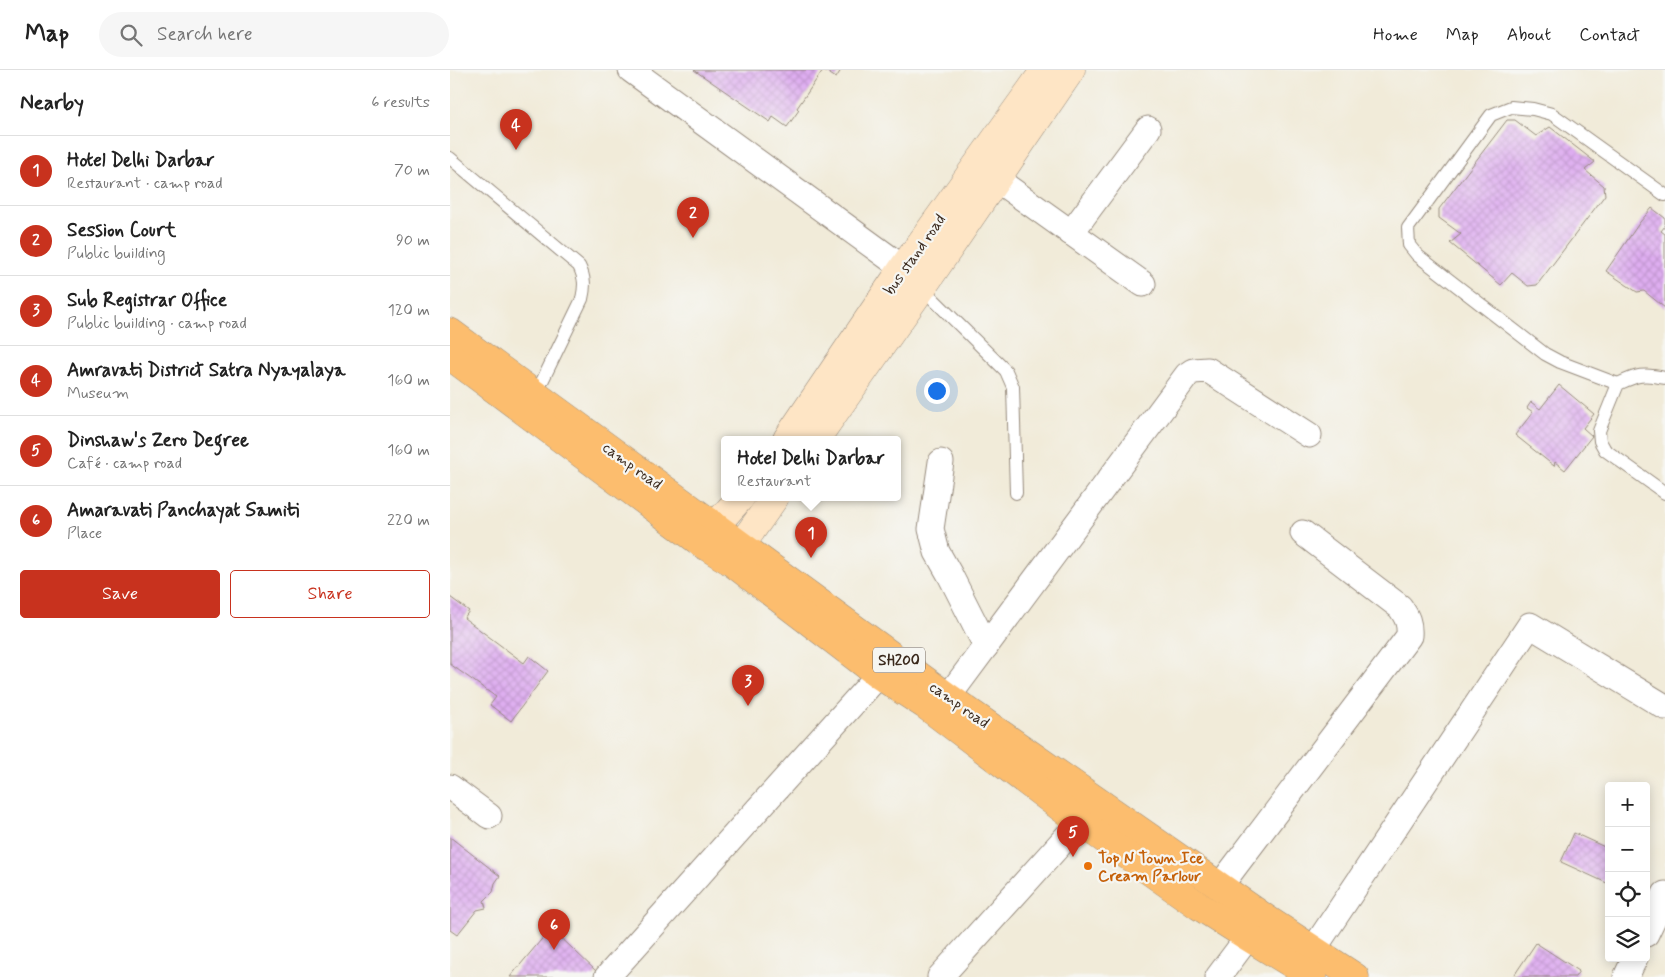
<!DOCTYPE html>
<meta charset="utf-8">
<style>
:root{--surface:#fff;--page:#f6f6f6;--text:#222;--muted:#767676;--line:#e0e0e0;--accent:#c8321e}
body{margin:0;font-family:Mynerve,sans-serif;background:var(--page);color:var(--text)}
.controls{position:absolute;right:15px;bottom:15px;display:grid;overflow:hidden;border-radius:5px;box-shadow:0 2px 12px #0003}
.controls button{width:45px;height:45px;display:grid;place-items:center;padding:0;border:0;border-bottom:1px solid var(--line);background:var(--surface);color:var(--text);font:25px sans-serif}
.you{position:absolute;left:486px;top:320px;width:18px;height:18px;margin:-12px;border:4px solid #fff;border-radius:50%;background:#1a73e8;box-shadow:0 0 0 8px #1a73e833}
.badge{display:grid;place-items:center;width:32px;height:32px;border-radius:50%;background:var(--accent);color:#fff;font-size:16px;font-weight:700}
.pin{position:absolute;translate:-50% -41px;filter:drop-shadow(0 1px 2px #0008)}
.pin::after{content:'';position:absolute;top:26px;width:18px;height:15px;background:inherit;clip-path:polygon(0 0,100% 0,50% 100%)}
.popup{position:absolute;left:271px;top:366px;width:180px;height:65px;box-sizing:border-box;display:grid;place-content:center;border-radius:5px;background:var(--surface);filter:drop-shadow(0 1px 4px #0005);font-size:16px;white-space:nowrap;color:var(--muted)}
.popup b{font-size:19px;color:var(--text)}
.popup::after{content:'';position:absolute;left:50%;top:100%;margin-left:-10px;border:10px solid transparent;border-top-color:var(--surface)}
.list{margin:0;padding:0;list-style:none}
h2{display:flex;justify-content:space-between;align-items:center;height:65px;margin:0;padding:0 20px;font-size:21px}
h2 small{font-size:16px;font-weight:400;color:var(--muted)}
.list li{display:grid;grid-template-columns:32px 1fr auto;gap:15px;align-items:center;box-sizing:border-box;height:70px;padding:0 20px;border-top:1px solid var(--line)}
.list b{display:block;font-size:19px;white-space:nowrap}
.list p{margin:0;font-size:16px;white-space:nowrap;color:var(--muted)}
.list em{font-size:16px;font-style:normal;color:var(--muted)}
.actions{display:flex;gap:10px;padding:15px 20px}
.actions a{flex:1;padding:11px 0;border:1px solid var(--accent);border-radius:5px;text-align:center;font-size:18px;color:var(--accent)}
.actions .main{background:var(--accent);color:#fff}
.icon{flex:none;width:28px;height:28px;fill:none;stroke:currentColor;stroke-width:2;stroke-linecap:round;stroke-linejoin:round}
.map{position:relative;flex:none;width:1215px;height:907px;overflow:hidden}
header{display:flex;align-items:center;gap:30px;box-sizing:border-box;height:70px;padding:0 25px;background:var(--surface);border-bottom:1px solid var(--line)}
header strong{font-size:24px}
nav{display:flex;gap:28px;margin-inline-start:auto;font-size:18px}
.search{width:350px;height:45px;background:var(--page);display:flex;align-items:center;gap:12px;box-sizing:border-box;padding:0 18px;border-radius:28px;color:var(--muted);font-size:19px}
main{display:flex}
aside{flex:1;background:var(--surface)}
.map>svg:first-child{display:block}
.building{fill:url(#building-cross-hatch)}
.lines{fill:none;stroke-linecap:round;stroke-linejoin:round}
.lane-casing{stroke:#968a7c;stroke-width:14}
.street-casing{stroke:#968a7c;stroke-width:27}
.secondary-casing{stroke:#968a7c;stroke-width:29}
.primary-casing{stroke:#968a7c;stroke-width:29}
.lane{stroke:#fff;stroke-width:12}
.street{stroke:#fff;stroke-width:25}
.secondary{stroke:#fee5c5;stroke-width:28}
.primary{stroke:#fcbd6e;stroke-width:28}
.food-dot{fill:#e8710a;stroke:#f6f6f2;stroke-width:2}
.labels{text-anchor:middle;stroke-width:4.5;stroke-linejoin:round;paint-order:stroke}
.shield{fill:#f6f6f2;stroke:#73675e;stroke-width:1}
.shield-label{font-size:15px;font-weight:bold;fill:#3b2a1e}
.street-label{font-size:16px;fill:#3b2a1e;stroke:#f6f6f2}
.food-label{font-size:16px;font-weight:bold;fill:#c56008;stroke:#f6f6f2;text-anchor:start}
</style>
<header>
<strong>Map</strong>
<div class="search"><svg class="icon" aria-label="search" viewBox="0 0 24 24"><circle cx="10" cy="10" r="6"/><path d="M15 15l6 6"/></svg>Search here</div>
<nav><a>Home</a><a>Map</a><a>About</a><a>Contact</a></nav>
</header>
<main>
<aside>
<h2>Nearby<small>6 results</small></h2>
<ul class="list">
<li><span class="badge">1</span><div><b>Hotel Delhi Darbar</b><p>Restaurant · camp road</p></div><em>70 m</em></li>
<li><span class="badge">2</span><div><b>Session Court</b><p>Public building</p></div><em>90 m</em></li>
<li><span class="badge">3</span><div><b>Sub Registrar Office</b><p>Public building · camp road</p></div><em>120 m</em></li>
<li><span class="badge">4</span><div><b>Amravati District Satra Nyayalaya</b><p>Museum</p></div><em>160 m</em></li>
<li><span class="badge">5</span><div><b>Dinshaw's Zero Degree</b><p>Café · camp road</p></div><em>160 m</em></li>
<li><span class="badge">6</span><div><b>Amaravati Panchayat Samiti</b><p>Place</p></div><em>220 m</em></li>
</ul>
<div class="actions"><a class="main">Save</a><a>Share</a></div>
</aside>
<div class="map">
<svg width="1215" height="907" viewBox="0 0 1215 907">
<defs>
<pattern id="building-cross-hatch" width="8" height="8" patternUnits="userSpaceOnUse" patternTransform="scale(1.25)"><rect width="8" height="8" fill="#deadf0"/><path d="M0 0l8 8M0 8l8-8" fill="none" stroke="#bf95cd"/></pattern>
</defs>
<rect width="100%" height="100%" fill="#f6f6f2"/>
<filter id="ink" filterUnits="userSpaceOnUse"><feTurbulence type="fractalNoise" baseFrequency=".02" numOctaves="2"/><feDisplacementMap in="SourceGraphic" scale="10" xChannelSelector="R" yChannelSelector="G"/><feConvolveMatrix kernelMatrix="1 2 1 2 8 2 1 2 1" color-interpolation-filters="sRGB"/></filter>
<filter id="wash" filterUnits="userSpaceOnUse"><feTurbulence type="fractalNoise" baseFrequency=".0096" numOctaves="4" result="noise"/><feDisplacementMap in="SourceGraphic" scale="20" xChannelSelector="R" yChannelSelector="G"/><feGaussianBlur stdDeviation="1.12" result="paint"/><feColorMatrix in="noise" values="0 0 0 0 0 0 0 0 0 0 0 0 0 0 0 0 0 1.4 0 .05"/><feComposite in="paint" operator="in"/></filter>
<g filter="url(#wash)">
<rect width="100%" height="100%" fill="#f1ebd9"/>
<g id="blocks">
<g class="building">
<path d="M244 0H373L347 38 349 40 337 57 323 47 320 52Z"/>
<path d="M374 0H391L386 8Z"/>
<path d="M1057 50H1065L1086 66 1100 57 1145 92 1135 100 1154 116 1155 125 1087 215 1078 216 1062 203 1051 215 1000 173 1011 164 989 148V139Z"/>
<path d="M1202 138 1215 148V156L1211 161 1215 164V238L1194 221 1187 222 1156 201 1190 152Z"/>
<path d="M1109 315 1144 344 1133 358 1142 366 1115 400 1105 392 1104 396 1065 365 1083 342 1077 338 1081 332 1090 339Z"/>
<path d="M0 527 19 541 14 548 74 593 79 586 98 601 61 651 40 635 46 627 0 594Z"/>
<path d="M1124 763 1159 779V814L1111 792Z"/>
<path d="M0 767 50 806 45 813 43 822 34 831 36 838 27 840 7 865 0 860Z"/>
<path d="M101 858 147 902 143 907H60Z"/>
<path d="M1086 873 1129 901 1125 907H1063Z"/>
</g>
</g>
</g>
<g filter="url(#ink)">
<use href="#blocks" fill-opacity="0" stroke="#968a7c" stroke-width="1"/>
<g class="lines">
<defs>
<g id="lane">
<path d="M0 88 129 196C135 208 135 216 132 229L84 328"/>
<path d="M472 218 556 301 563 317 566 423"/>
<path d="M1215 308C1193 303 1187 305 1168 314L1149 361 1150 371 1155 380 1215 423"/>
<path d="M1168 314 1110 292 1095 284 967 185 959 175 958 158 1041 45 1061 37 1083 39 1102 44 1215 125"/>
</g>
<g id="street">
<path d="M181 0 453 198 467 212"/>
<path d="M546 109 693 214"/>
<path d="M621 163 698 59"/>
<path d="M491 392 481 459 487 482 500 505 536 576"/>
<path d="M498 627 737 305 743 301 758 300 859 365"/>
<path d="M0 717 39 746"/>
<path d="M770 816 959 566C960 553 957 547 950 537L853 463"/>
<path d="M1196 864 1215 824"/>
<path d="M850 896 863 880 1080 555 1215 637"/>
<path d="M157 907 443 589"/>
<path d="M490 907 630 752"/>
<path d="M768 907 798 867"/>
<path d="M1176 907 1185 888"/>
</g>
<g id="secondary">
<path d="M337 369 453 198 595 0"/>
<path d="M366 369 472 218 621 0"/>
<path d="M254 475 265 456 291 427"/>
<path d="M280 491 325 427"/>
</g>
<g id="primary">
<path d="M0 262 498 627 818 850 905 907"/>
<path d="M0 286 254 475 280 491 429 605 475 635 630 752 749 836 798 867 863 907"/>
</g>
</defs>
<use href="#lane" class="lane-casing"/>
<use href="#street" class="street-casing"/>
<use href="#secondary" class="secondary-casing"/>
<use href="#primary" class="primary-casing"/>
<use href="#lane" class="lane"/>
<use href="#street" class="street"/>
<use href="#secondary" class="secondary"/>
<use href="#primary" class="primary"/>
</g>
</g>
<circle class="food-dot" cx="638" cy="796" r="5"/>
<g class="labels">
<rect class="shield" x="423" y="577.5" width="52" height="25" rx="4"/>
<g class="shield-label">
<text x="449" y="595">SH200</text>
</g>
<g class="street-label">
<text transform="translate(464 184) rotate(-55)" y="6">bus stand road</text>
<text transform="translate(183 395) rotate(36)" y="6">camp road</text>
<text transform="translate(510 634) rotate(35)" y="6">camp road</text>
</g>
<g class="food-label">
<text x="648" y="793">Top N Town Ice<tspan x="648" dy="18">Cream Parlour</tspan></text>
</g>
</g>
</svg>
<div class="controls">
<button>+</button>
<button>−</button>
<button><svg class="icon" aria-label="locate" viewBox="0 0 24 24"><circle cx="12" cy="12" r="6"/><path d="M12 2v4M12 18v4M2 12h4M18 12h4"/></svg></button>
<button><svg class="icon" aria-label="layers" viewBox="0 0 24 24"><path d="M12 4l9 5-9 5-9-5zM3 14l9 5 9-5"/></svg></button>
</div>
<div class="you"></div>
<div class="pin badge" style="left:361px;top:488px">1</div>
<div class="popup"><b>Hotel Delhi Darbar</b>Restaurant</div>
<div class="pin badge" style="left:243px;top:168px">2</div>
<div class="pin badge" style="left:298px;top:636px">3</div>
<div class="pin badge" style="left:66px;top:80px">4</div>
<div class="pin badge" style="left:623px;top:787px">5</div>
<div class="pin badge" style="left:104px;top:880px">6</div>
</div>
</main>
